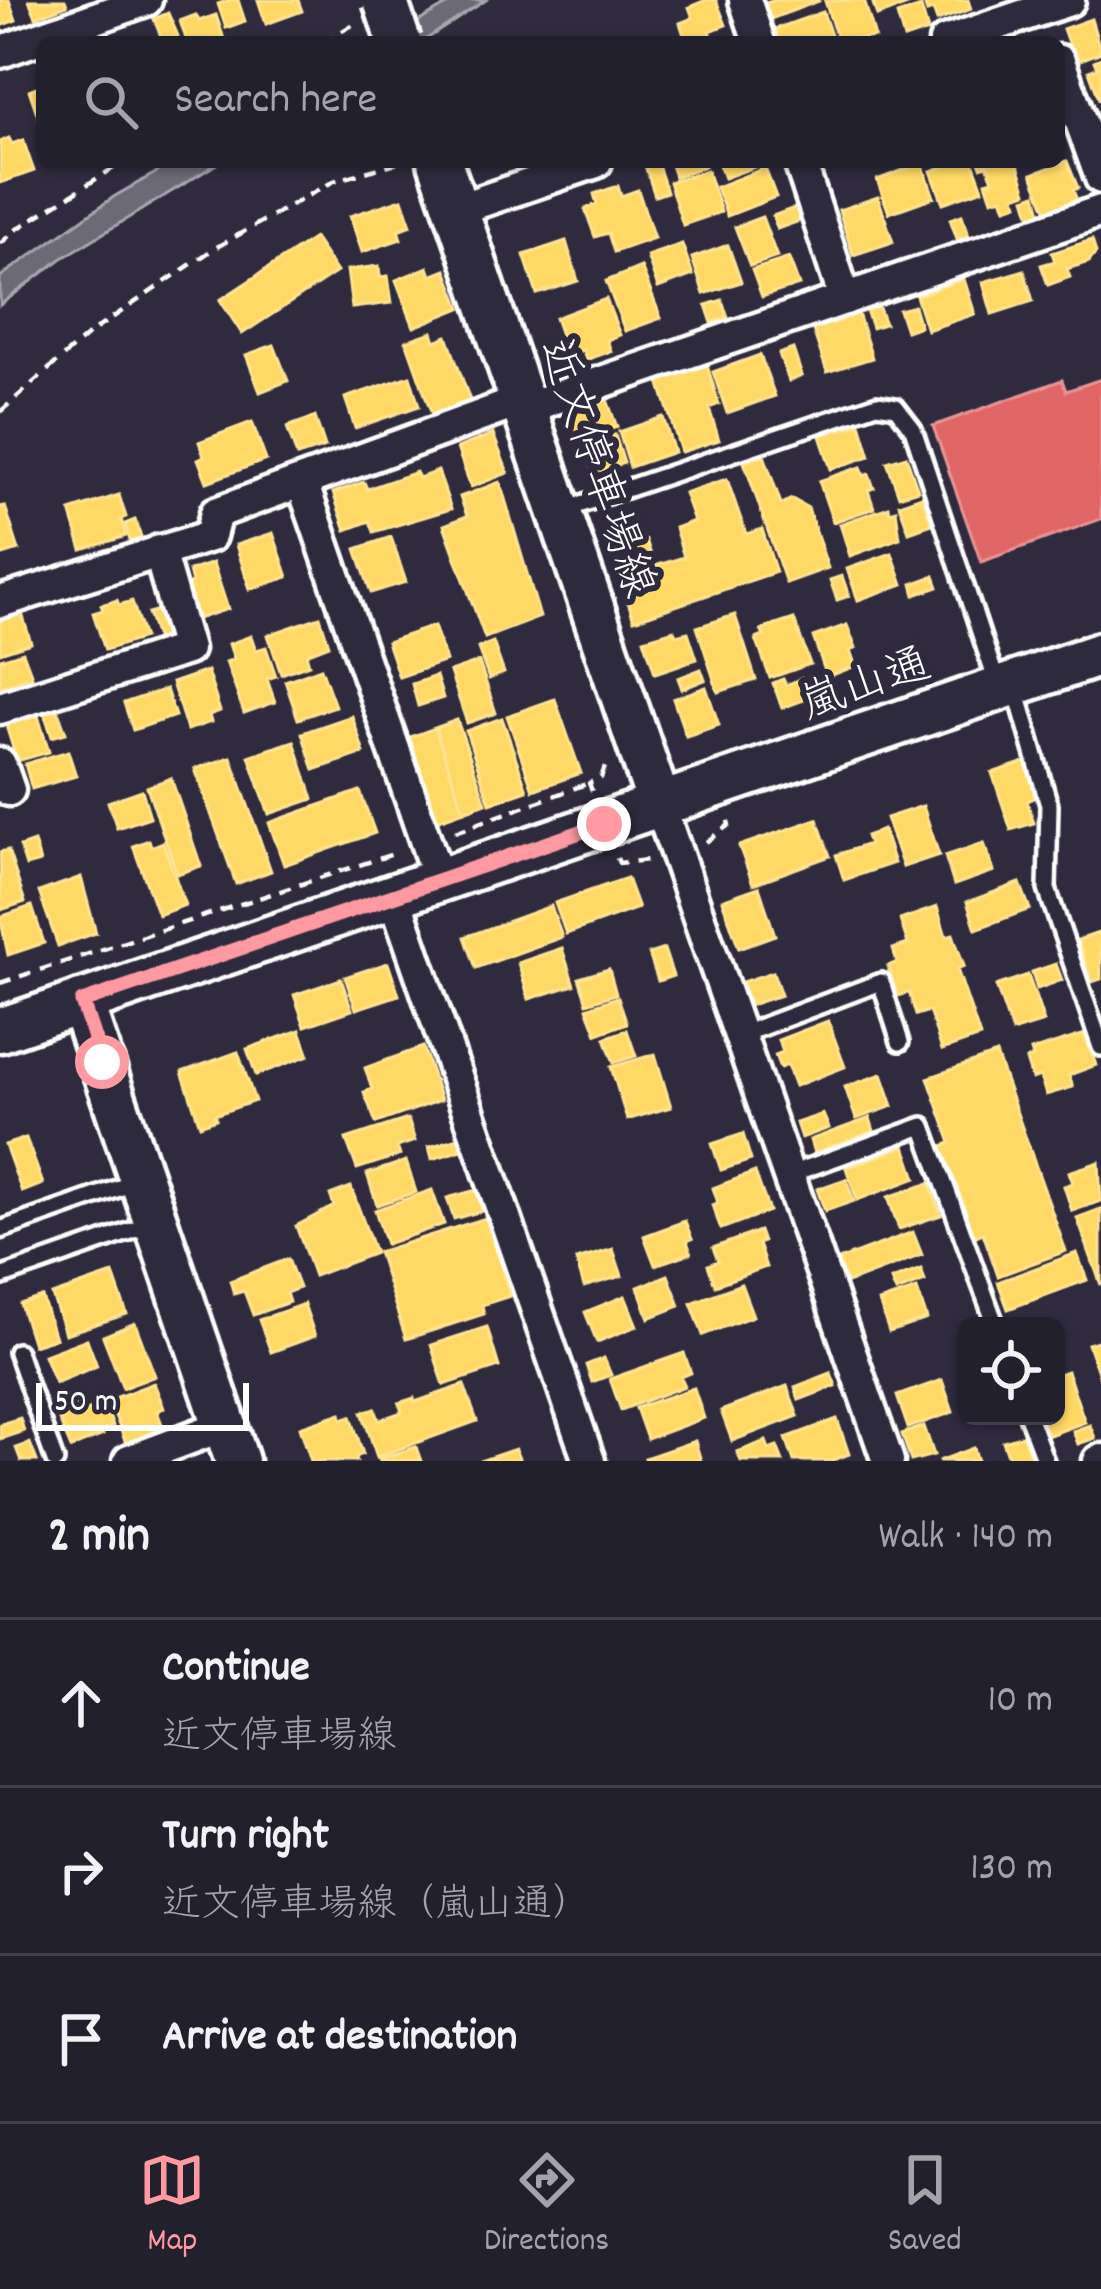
<!DOCTYPE html>
<meta charset="utf-8">
<style>
:root{--surface:#23202e;--page:#2b2836;--text:#f1f3f6;--muted:#a3a3aa;--line:#403e4a;--accent:#ff9aa2}
body{margin:0;font-family:Dekko,"Klee One",sans-serif;background:var(--page);color:var(--text)}
.controls{position:absolute;right:36px;bottom:36px;display:grid;overflow:hidden;border-radius:18px;box-shadow:0 3px 9px #0004}
.controls button{width:108px;height:108px;display:grid;place-items:center;padding:0;border:0;border-bottom:3px solid var(--line);background:var(--surface);color:var(--text);font:60px sans-serif}
.scale{position:absolute;left:36px;bottom:30px;width:213px;box-sizing:border-box;padding-left:12px;border:6px solid #fff;border-top:0;font-size:33px;line-height:42px;white-space:nowrap;color:#fff;-webkit-text-stroke:9px #2f2a3d;paint-order:stroke}
.stop{position:absolute;width:36px;height:36px;margin:-27px;border:9px solid #ff9aa2;border-radius:50%;background:#fff}
.stop.end{background:#ff9aa2;border-color:#fff;box-shadow:0 3px 12px #0008}
.list{margin:0;padding:0;list-style:none}
h2{display:flex;justify-content:space-between;align-items:center;height:156px;margin:0;padding:0 48px;font-size:51px}
h2 small{font-size:39px;font-weight:400;color:var(--muted)}
.list li{display:grid;grid-template-columns:78px 1fr auto;gap:36px;align-items:center;box-sizing:border-box;height:168px;padding:0 48px;border-top:3px solid var(--line)}
.list b{display:block;font-size:45px;white-space:nowrap}
.list p{margin:0;font-size:39px;white-space:nowrap;color:var(--muted)}
.list em{font-size:39px;font-style:normal;color:var(--muted)}
.icon{flex:none;width:66px;height:66px;fill:none;stroke:currentColor;stroke-width:2;stroke-linecap:round;stroke-linejoin:round}
.map{position:relative;flex:none;width:1101px;height:1461px;overflow:hidden}
.search{position:absolute;background:var(--surface);box-shadow:0 3px 9px #0004;left:36px;right:36px;top:36px;height:132px;display:flex;align-items:center;gap:30px;box-sizing:border-box;padding:0 42px;border-radius:18px;color:var(--muted);font-size:45px}
.sheet{height:660px;background:var(--surface)}
nav{display:flex;justify-content:space-around;align-items:center;box-sizing:border-box;height:168px;border-top:3px solid var(--line);background:var(--surface);font-size:33px;color:var(--muted)}
nav a{display:grid;justify-items:center;gap:6px}
nav .on{color:var(--accent)}
.map>svg:first-child{display:block}
.water{fill:#6d6a77;stroke:#a7a6ad;stroke-width:3}
.homes{fill:#ffd966;stroke:#ffe494;stroke-width:3}
.shops{fill:#e06666;stroke:#e99494;stroke-width:3}
.lines{fill:none;stroke-linecap:round;stroke-linejoin:round}
.lane-casing{stroke:#fff;stroke-width:24}
.street-casing{stroke:#fff;stroke-width:39}
.secondary-casing{stroke:#fff;stroke-width:51}
.path{stroke:#fff;stroke-width:4.5;stroke-dasharray:12 9;stroke-linecap:butt}
.lane{stroke:#2f2a3d;stroke-width:15}
.street{stroke:#2f2a3d;stroke-width:30}
.secondary{stroke:#2f2a3d;stroke-width:42}
.secondary-bridge-casing{stroke:#fff;stroke-width:51;stroke-linecap:butt}
.secondary-bridge{stroke:#2f2a3d;stroke-width:42}
.route{stroke:#ff9aa2;stroke-width:15}
.labels{text-anchor:middle;stroke-width:12;stroke-linejoin:round;paint-order:stroke}
.street-label{font-size:45px;fill:#fff;stroke:#2f2a3d}
</style>
<div class="map">
<svg width="1101" height="1461" viewBox="0 0 1101 1461">
<rect width="100%" height="100%" fill="#2f2a3d"/>
<filter id="ink" filterUnits="userSpaceOnUse"><feTurbulence type="fractalNoise" baseFrequency=".00833" numOctaves="2"/><feDisplacementMap in="SourceGraphic" scale="24" xChannelSelector="R" yChannelSelector="G"/><feConvolveMatrix kernelMatrix="1 2 1 2 8 2 1 2 1" color-interpolation-filters="sRGB"/></filter>
<g filter="url(#ink)">
<g class="water">
<path d="M455 0H486L422 42H384Z"/>
<path d="M175 162H220L61 259 0 305V277L115 196Z"/>
</g>
<g class="homes">
<path d="M0 0H9L16 20 0 26Z"/>
<path d="M29 0H65L67 5 36 17Z"/>
<path d="M229 0H238L245 21 226 28 218 4Z"/>
<path d="M258 0H298L302 11 266 24Z"/>
<path d="M706 0H716L726 25 710 31 714 42H686L680 23 693 18 689 7Z"/>
<path d="M775 0H819V1L768 20 763 4Z"/>
<path d="M864 0 875 37 838 42 825 1Z"/>
<path d="M872 0H916V2L877 16Z"/>
<path d="M923 0H968L971 9 937 21 933 10 927 12Z"/>
<path d="M921 7 928 31 904 39 897 15Z"/>
<path d="M823 12 833 41 780 42 775 29Z"/>
<path d="M168 13 178 36 163 42 154 19Z"/>
<path d="M196 15 199 21 216 15 225 42H187L180 21Z"/>
<path d="M1091 19 1101 52 1075 62 1063 29Z"/>
<path d="M1101 58V98L1099 99 1089 71 1097 68 1094 61Z"/>
<path d="M42 85V128L29 90Z"/>
<path d="M9 138 12 144 23 140 34 171 0 183V142Z"/>
<path d="M1067 161 1078 188 1073 190 1077 200 1047 212 1032 174Z"/>
<path d="M657 162 667 192 655 196 645 166Z"/>
<path d="M670 162H703L705 166 675 177Z"/>
<path d="M718 162H768L724 178Z"/>
<path d="M956 162H973L983 189 943 203 931 171Z"/>
<path d="M979 162H1017L1027 192 1015 196 1018 204 1006 208 1002 197 992 200 986 182 993 180 987 165 981 167Z"/>
<path d="M922 163 934 197 889 213 877 180Z"/>
<path d="M765 168 776 197 727 216 716 187Z"/>
<path d="M707 170 721 212 683 225 669 182Z"/>
<path d="M618 186 621 196 638 190 654 238 614 252 608 233 595 237 585 209 597 204 594 194Z"/>
<path d="M1036 194 1042 216 1032 220 1025 198Z"/>
<path d="M878 197 893 242 853 255 839 210Z"/>
<path d="M402 199 411 225 398 230 401 239 362 252 350 216Z"/>
<path d="M797 207 802 220 777 229 773 216Z"/>
<path d="M962 215 969 236 957 239 950 219Z"/>
<path d="M762 217 777 257 750 266 735 227Z"/>
<path d="M314 238 337 272 242 334 220 300Z"/>
<path d="M1092 240 1096 253 1089 262 1067 269 1070 277 1048 285 1041 265 1055 261 1052 253Z"/>
<path d="M566 241 578 281 537 294 524 255Z"/>
<path d="M682 244 693 275 658 288 647 256Z"/>
<path d="M728 245 741 282 704 294 692 258Z"/>
<path d="M789 258 799 285 762 297 752 270Z"/>
<path d="M379 266 380 277 388 276 392 303 352 308 347 270Z"/>
<path d="M428 267 431 276 446 270 461 308 414 327 396 280Z"/>
<path d="M641 267 661 318 625 331 606 281Z"/>
<path d="M1024 270 1033 301 992 314 983 282Z"/>
<path d="M964 279 975 314 927 330 916 296Z"/>
<path d="M606 299 620 335 607 340 611 351 586 360 583 350 568 355 555 318Z"/>
<path d="M722 300 728 318 712 323 706 305Z"/>
<path d="M876 300 885 324 872 328 864 304Z"/>
<path d="M914 306 920 326 906 331 899 310Z"/>
<path d="M856 307 872 358 827 372 813 330 841 321 839 313Z"/>
<path d="M432 332 435 341 447 336 472 406 434 420 406 341Z"/>
<path d="M274 345 288 381 260 392 246 355Z"/>
<path d="M793 349 802 376 789 381 779 354Z"/>
<path d="M760 355 775 396 727 413 713 372Z"/>
<path d="M706 362 719 404 709 408 719 440 681 452 658 378Z"/>
<path d="M410 376 419 406 355 428 345 398Z"/>
<path d="M605 394 617 427 578 441 566 407Z"/>
<path d="M315 417 325 447 297 456 287 427Z"/>
<path d="M663 417 674 452 630 467 619 432Z"/>
<path d="M252 422 266 460 207 482 198 459 204 456 199 442Z"/>
<path d="M860 423 870 456 831 469 820 436Z"/>
<path d="M493 434 508 473 471 487 457 448Z"/>
<path d="M615 435 624 463 593 473 585 445Z"/>
<path d="M764 455 781 504 792 499 808 508 828 568 786 583 744 462Z"/>
<path d="M906 456 918 490 899 496 887 462Z"/>
<path d="M861 467 864 476 869 474 874 488 868 490 874 508 833 522 819 481Z"/>
<path d="M438 471 451 509 374 532 370 521 346 530 333 493 364 482 367 489 416 472 419 478Z"/>
<path d="M727 479 746 534 762 529 776 572 634 620 611 551 646 540 655 566 684 557 675 528 694 521 684 493Z"/>
<path d="M500 482 540 617 485 638 444 525 467 516 460 497Z"/>
<path d="M119 495 126 517 121 519 126 536 82 550 70 511Z"/>
<path d="M922 496 932 524 909 532 899 504Z"/>
<path d="M5 506 19 550 0 556V507Z"/>
<path d="M889 507 890 512 896 510 900 538 850 556 840 524Z"/>
<path d="M135 520 142 540 131 544 125 524Z"/>
<path d="M273 533 288 577 250 589 236 545Z"/>
<path d="M391 537 406 582 371 593 356 549Z"/>
<path d="M892 553 903 584 858 600 847 569Z"/>
<path d="M213 563 228 609 197 619 186 585 192 583 189 571Z"/>
<path d="M842 576 849 596 837 600 830 580Z"/>
<path d="M934 576 938 587 915 595 912 584Z"/>
<path d="M117 600 119 605 132 601 144 638 105 650 93 613 103 610 101 605Z"/>
<path d="M165 608 174 638 158 644 148 613Z"/>
<path d="M21 610 31 643 0 653V616Z"/>
<path d="M735 615 756 680 718 692 697 627Z"/>
<path d="M320 617 329 645 306 654 309 664 281 674 268 635Z"/>
<path d="M794 619 810 664 770 678 756 639 764 636 761 630Z"/>
<path d="M847 625 856 648 850 651 856 666 827 677 813 637Z"/>
<path d="M434 626 446 661 399 677 387 642Z"/>
<path d="M674 630 676 635 688 632 697 659 655 673 644 639Z"/>
<path d="M251 636 256 650 266 647 276 676 267 679 275 702 244 713 226 662 234 659 229 644Z"/>
<path d="M493 642 504 673 489 679 478 648Z"/>
<path d="M23 652 32 676 0 687V659Z"/>
<path d="M479 662 496 713 467 723 450 672Z"/>
<path d="M321 668 335 706 298 719 285 681Z"/>
<path d="M701 669 705 680 682 689 678 678Z"/>
<path d="M207 671 220 711 209 715 211 722 187 730 172 683Z"/>
<path d="M436 676 443 698 418 706 412 684Z"/>
<path d="M802 678 809 698 782 708 773 683 783 679 786 685Z"/>
<path d="M706 687 719 725 686 736 673 699Z"/>
<path d="M166 689 175 716 133 730 124 703Z"/>
<path d="M555 699 581 773 533 790 507 716Z"/>
<path d="M55 702 66 733 52 737 42 706Z"/>
<path d="M36 709 49 752 17 761 4 719Z"/>
<path d="M352 716 364 753 314 770 302 733Z"/>
<path d="M502 718 527 790 490 803 466 731Z"/>
<path d="M457 720 486 803 464 811 435 728Z"/>
<path d="M435 728 464 811 436 821 408 738Z"/>
<path d="M294 741 313 799 269 814 249 756Z"/>
<path d="M68 751 76 776 32 789 25 764Z"/>
<path d="M231 757 271 871 236 884 195 769Z"/>
<path d="M1025 762 1037 797 1027 801 1034 823 1011 830 992 773Z"/>
<path d="M171 778 201 866 177 874 147 787Z"/>
<path d="M142 790 150 817 117 828 108 802Z"/>
<path d="M360 791 375 833 284 865 269 823Z"/>
<path d="M923 806 939 855 903 867 886 818Z"/>
<path d="M817 819 830 856 753 884 739 846Z"/>
<path d="M883 830 894 863 844 880 836 855 869 844 866 836Z"/>
<path d="M149 840 151 847 163 842 185 905 158 915 133 846Z"/>
<path d="M34 842 40 862 26 866 20 847Z"/>
<path d="M984 843 994 871 954 885 945 856Z"/>
<path d="M8 850 25 902 1 910 0 852Z"/>
<path d="M81 877 96 933 58 946 39 892Z"/>
<path d="M627 878 638 908 566 934 555 903Z"/>
<path d="M1020 883 1030 909 976 929 967 902Z"/>
<path d="M759 887 775 935 739 948 722 900Z"/>
<path d="M32 906 44 943 8 955 0 917Z"/>
<path d="M551 906 562 937 476 968 465 937Z"/>
<path d="M937 907 946 936 953 934 964 966 957 969 980 1037 942 1050 929 1011 916 1015 909 992 898 996 888 966 897 962 893 949 908 944 900 920Z"/>
<path d="M1101 932V979L1092 982 1078 940Z"/>
<path d="M562 948 574 985 529 999 518 963Z"/>
<path d="M664 949 673 976 658 981 649 954Z"/>
<path d="M388 963 399 995 356 1009 345 977Z"/>
<path d="M1056 964 1062 980 1037 989 1032 972Z"/>
<path d="M609 969 616 994 587 1003 579 978Z"/>
<path d="M773 972 781 995 750 1005 742 982Z"/>
<path d="M1028 975 1044 1022 1012 1032 996 986Z"/>
<path d="M341 979 352 1010 305 1026 294 995Z"/>
<path d="M618 997 627 1023 597 1034 587 1008Z"/>
<path d="M828 1021 845 1067 795 1086 787 1065 780 1068 775 1055 783 1052 778 1040Z"/>
<path d="M300 1030 309 1055 256 1075 247 1049Z"/>
<path d="M627 1030 636 1056 614 1063 605 1038Z"/>
<path d="M1085 1034 1096 1065 1069 1075 1073 1087 1046 1095 1040 1076 1032 1079 1026 1060 1033 1057 1031 1051Z"/>
<path d="M423 1047 441 1100 376 1123 364 1092 372 1089 365 1068Z"/>
<path d="M238 1052 255 1101 214 1115 216 1119 200 1125 182 1072Z"/>
<path d="M655 1054 671 1107 627 1120 611 1067Z"/>
<path d="M996 1054 1066 1251 998 1276 983 1233 972 1238 939 1147 951 1143 928 1078Z"/>
<path d="M882 1074 893 1106 856 1119 845 1087Z"/>
<path d="M823 1114 829 1128 801 1138 796 1123Z"/>
<path d="M870 1118 874 1131 814 1153 810 1140Z"/>
<path d="M408 1119 415 1141 397 1147 400 1155 357 1169 346 1139Z"/>
<path d="M743 1134 751 1160 721 1170 712 1144Z"/>
<path d="M26 1138 43 1184 22 1192 5 1145Z"/>
<path d="M458 1138 462 1150 432 1159 429 1147Z"/>
<path d="M905 1146 916 1178 857 1200 846 1168Z"/>
<path d="M406 1161 416 1192 377 1205 367 1174Z"/>
<path d="M1099 1162 1101 1201 1072 1211 1064 1186 1073 1183 1069 1172Z"/>
<path d="M755 1172 769 1211 721 1229 712 1205 718 1203 713 1188Z"/>
<path d="M846 1179 854 1201 825 1211 817 1189Z"/>
<path d="M930 1183 941 1215 899 1229 888 1197Z"/>
<path d="M351 1187 375 1253 314 1276 296 1226 334 1206 330 1195Z"/>
<path d="M432 1190 444 1224 386 1244 375 1210Z"/>
<path d="M476 1190 482 1211 454 1219 447 1198Z"/>
<path d="M1101 1209V1285L1077 1218Z"/>
<path d="M486 1218 510 1296 482 1305 484 1314 406 1339 378 1252Z"/>
<path d="M685 1221 692 1239 687 1241 691 1253 655 1265 644 1236Z"/>
<path d="M759 1231 763 1242 758 1244 766 1267 715 1285 708 1265 718 1261 713 1248Z"/>
<path d="M913 1232 922 1255 847 1283 838 1260Z"/>
<path d="M613 1249 622 1276 584 1287 576 1260Z"/>
<path d="M1077 1253 1087 1280 1008 1309 998 1282Z"/>
<path d="M288 1259 299 1288 286 1293 289 1302 253 1315 244 1291 234 1294 230 1281Z"/>
<path d="M921 1269 925 1281 896 1292 891 1280Z"/>
<path d="M113 1274 127 1314 65 1334 52 1295Z"/>
<path d="M668 1275 680 1306 649 1318 638 1287Z"/>
<path d="M741 1284 753 1316 703 1335 691 1303Z"/>
<path d="M917 1289 927 1319 889 1332 879 1302Z"/>
<path d="M625 1296 637 1326 597 1342 585 1312Z"/>
<path d="M42 1297 55 1338 33 1345 20 1304Z"/>
<path d="M304 1304 315 1336 271 1352 259 1320Z"/>
<path d="M135 1323 155 1376 123 1388 103 1336Z"/>
<path d="M487 1327 499 1367 444 1385 431 1345Z"/>
<path d="M87 1339 97 1366 55 1383 44 1355Z"/>
<path d="M1101 1340V1381L1088 1344Z"/>
<path d="M684 1353 691 1373 681 1377 685 1386 621 1410 610 1379Z"/>
<path d="M604 1358 611 1375 592 1382 586 1365Z"/>
<path d="M1067 1371 1085 1422 1044 1437 1037 1416H1056V1375Z"/>
<path d="M831 1373 836 1386 799 1400 795 1387Z"/>
<path d="M942 1380 953 1412 908 1428 897 1396Z"/>
<path d="M154 1383 164 1408 157 1411 165 1432 127 1446 109 1400Z"/>
<path d="M464 1385 477 1421 377 1457 362 1412 375 1408 379 1420 402 1412 399 1403 414 1398 415 1402Z"/>
<path d="M787 1386 798 1416 732 1441 721 1411Z"/>
<path d="M694 1388 704 1418 647 1439 636 1408Z"/>
<path d="M75 1399 81 1413 104 1404 113 1426 102 1431 103 1435 71 1448 59 1420 65 1418 60 1406Z"/>
<path d="M341 1413 342 1419 351 1416 363 1454 356 1457 357 1461H311L300 1427Z"/>
<path d="M20 1418 24 1431 0 1439V1424Z"/>
<path d="M837 1419 849 1454 831 1461H794L786 1438Z"/>
<path d="M1090 1425 1095 1438 1078 1444 1073 1431Z"/>
<path d="M924 1426 934 1455 911 1461 902 1434Z"/>
<path d="M1023 1435 1031 1460 1010 1461 1003 1441Z"/>
<path d="M695 1441 701 1461H646L645 1458Z"/>
<path d="M766 1441 769 1449 777 1446 783 1461H741L737 1452Z"/>
<path d="M30 1443 37 1461H21L16 1448Z"/>
<path d="M416 1447 421 1461H380L379 1459Z"/>
<path d="M974 1448 978 1461H939Z"/>
<path d="M515 1449 520 1461H480Z"/>
</g>
<path class="shops" d="M1101 379V519L981 562 933 426 1062 380 1066 391Z"/>
<g class="lines">
<defs>
<g id="lane">
<path d="M564 510 877 404 896 407 913 429 998 686"/>
<path d="M1015 686 1049 805 1047 889 1101 1047"/>
<path d="M740 1035 881 982 900 1042"/>
<path d="M788 1175 923 1126 996 1326"/>
<path d="M0 1230 139 1181"/>
<path d="M0 1277 154 1223"/>
<path d="M17 1352 55 1461"/>
<path d="M1028 1416 1045 1461"/>
</g>
<g id="street">
<path d="M745 0 759 42"/>
<path d="M945 42 1069 0"/>
<path d="M0 52 146 0"/>
<path d="M1059 61 1101 178"/>
<path d="M800 162 845 299"/>
<path d="M456 210 596 162"/>
<path d="M526 408 1101 211"/>
<path d="M302 482 439 880"/>
<path d="M0 602 210 536 216 513 524 400"/>
<path d="M0 708 187 649 159 551"/>
<path d="M0 764 9 790"/>
<path d="M660 806 888 1461"/>
<path d="M394 896 589 1461"/>
<path d="M129 1461 225 1425"/>
<path d="M1099 1461 1101 1460"/>
</g>
<g id="secondary">
<path d="M440 162 660 806"/>
<path d="M81 1002 237 1461"/>
<path d="M0 1030 1101 654"/>
</g>
</defs>
<use href="#lane" class="lane-casing"/>
<use href="#street" class="street-casing"/>
<use href="#secondary" class="secondary-casing"/>
<g class="path">
<path d="M324 42 354 24"/>
<path d="M0 244 17 229 123 162"/>
<path d="M0 412 90 333 215 248 334 181 400 162"/>
<path d="M592 791 589 783 601 778 606 764"/>
<path d="M455 832 589 783"/>
<path d="M706 842 729 825 727 817"/>
<path d="M617 858 619 863 650 860"/>
<path d="M0 983 399 852"/>
</g>
<use href="#lane" class="lane"/>
<use href="#street" class="street"/>
<use href="#secondary" class="secondary"/>
<defs>
<path id="secondary-bridge" d="M385 0 399 42"/>
</defs>
<use href="#secondary-bridge" class="secondary-bridge-casing"/>
<use href="#secondary-bridge" class="secondary-bridge"/>
</g>
</g>
<g class="lines" filter="url(#ink)">
<path class="route" d="M102 1062 82 1002 604 824"/>
</g>
<g class="labels">
<g class="street-label">
<text transform="translate(600 467) rotate(71)" y="16">近文停車場線</text>
<text transform="translate(864 681) rotate(-19)" y="16">嵐山通</text>
</g>
</g>
</svg>
<div class="controls">
<button><svg class="icon" aria-label="locate" viewBox="0 0 24 24"><circle cx="12" cy="12" r="6"/><path d="M12 2v4M12 18v4M2 12h4M18 12h4"/></svg></button>
</div>
<div class="scale">50 m</div>
<div class="stop" style="left:102px;top:1062px"></div>
<div class="stop end" style="left:604px;top:824px"></div>
<div class="search"><svg class="icon" aria-label="search" viewBox="0 0 24 24"><circle cx="10" cy="10" r="6"/><path d="M15 15l6 6"/></svg>Search here</div>
</div>
<section class="sheet">
<h2>2 min<small>Walk · 140 m</small></h2>
<ul class="list">
<li><svg class="icon" aria-label="ahead" viewBox="0 0 24 24"><path d="M12 20V5M6 11l6-6 6 6"/></svg><div><b>Continue</b><p>近文停車場線</p></div><em>10 m</em></li>
<li><svg class="icon" aria-label="right" viewBox="0 0 24 24"><path d="M7 20v-9h11M14 6l5 5-5 5"/></svg><div><b>Turn right</b><p>近文停車場線（嵐山通）</p></div><em>130 m</em></li>
<li><svg class="icon" aria-label="arrive" viewBox="0 0 24 24"><path d="M6 21V4h12l-3 4 3 4H6"/></svg><div><b>Arrive at destination</b></div></li>
</ul>
</section>
<nav>
<a class="on"><svg class="icon" aria-label="map" viewBox="0 0 24 24"><path d="M3 6l6-2 6 2 6-2v14l-6 2-6-2-6 2zM9 4v14M15 6v14"/></svg>Map</a>
<a><svg class="icon" aria-label="directions" viewBox="0 0 24 24"><path d="M12 3l9 9-9 9-9-9zM9 14v-3h6M13 9l2 2-2 2"/></svg>Directions</a>
<a><svg class="icon" aria-label="saved" viewBox="0 0 24 24"><path d="M7 4h10v16l-5-4-5 4z"/></svg>Saved</a>
</nav>
